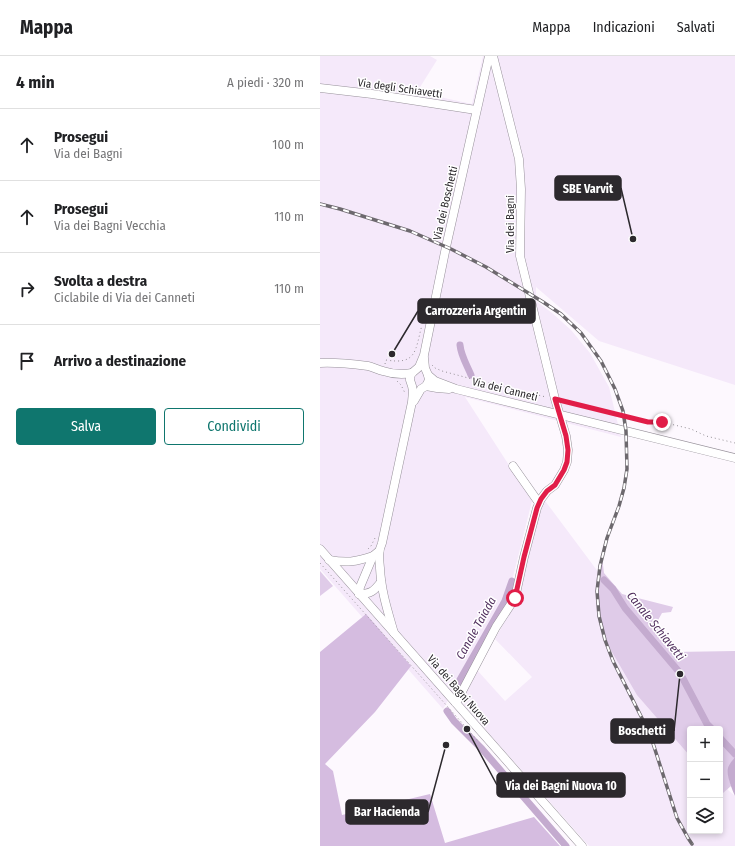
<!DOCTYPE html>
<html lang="it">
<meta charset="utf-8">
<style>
:root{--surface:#fff;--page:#f6f6f6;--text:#202124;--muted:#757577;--line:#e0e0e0;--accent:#0f766e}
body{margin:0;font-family:"Fira Sans Condensed",sans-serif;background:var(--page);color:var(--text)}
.controls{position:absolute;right:12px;bottom:12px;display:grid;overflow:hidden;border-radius:4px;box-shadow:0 2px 6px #0003}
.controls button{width:36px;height:36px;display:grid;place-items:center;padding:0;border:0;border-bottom:1px solid var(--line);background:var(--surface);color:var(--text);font:20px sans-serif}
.stop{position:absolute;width:12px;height:12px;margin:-9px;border:3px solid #e11d48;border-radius:50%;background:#fff}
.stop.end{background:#e11d48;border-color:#fff;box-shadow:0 1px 4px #0008}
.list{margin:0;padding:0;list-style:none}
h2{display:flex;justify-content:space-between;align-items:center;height:52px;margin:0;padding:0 16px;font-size:17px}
h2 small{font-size:13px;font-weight:400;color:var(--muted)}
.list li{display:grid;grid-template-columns:26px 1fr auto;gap:12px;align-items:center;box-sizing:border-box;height:72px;padding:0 16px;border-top:1px solid var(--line)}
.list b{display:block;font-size:15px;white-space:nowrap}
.list p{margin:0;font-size:13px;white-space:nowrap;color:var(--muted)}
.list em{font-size:13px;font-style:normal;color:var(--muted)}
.actions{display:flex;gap:8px;padding:12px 16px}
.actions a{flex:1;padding:9px 0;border:1px solid var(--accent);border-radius:4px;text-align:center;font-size:14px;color:var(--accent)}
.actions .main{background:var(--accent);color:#fff}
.icon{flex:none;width:22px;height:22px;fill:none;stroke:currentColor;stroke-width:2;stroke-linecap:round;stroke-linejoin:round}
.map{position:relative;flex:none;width:415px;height:790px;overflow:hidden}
header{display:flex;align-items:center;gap:24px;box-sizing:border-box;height:56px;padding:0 20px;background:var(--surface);border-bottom:1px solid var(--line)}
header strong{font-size:19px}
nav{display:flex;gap:22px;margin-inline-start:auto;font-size:14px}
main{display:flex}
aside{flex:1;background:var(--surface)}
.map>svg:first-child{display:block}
.built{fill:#f5e9fa}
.green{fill:#dfcbe8}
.forest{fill:#d5bce0}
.water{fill:#c4abcf}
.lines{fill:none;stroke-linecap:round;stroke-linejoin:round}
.canal{stroke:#c4abcf;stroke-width:7}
.minor-casing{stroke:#97919a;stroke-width:9}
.path{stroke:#959196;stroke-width:1;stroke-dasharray:1 3;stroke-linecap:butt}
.minor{stroke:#fff;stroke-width:8}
.rail-casing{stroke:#6d696e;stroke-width:3.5}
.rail{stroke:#fff;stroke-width:2;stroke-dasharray:6;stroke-linecap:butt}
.route{stroke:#e11d48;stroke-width:5}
.labels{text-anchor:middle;stroke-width:3;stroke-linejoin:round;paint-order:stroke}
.street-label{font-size:11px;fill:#2c292d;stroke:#fff}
.water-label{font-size:12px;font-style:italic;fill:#512f5e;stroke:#fff}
.leader{fill:none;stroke:#2c292d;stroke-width:1.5}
.callout-dot{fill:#2c292d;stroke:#fff;stroke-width:1.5}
.callout{fill:#2c292d;stroke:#2c292d;stroke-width:1.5}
.callout-label{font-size:12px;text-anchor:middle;font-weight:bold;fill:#fff}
</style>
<header>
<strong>Mappa</strong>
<nav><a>Mappa</a><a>Indicazioni</a><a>Salvati</a></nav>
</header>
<main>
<aside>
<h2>4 min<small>A piedi · 320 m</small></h2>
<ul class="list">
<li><svg class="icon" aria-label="ahead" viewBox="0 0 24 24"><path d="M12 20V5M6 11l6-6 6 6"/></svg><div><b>Prosegui</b><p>Via dei Bagni</p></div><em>100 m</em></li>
<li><svg class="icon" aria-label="ahead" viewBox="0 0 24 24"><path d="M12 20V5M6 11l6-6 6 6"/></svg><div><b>Prosegui</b><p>Via dei Bagni Vecchia</p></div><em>110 m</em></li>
<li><svg class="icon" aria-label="right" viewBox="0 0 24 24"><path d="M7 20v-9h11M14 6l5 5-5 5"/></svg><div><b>Svolta a destra</b><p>Ciclabile di Via dei Canneti</p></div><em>110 m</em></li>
<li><svg class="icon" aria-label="arrive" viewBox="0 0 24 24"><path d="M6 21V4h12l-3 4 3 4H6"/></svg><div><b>Arrivo a destinazione</b></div></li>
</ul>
<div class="actions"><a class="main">Salva</a><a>Condividi</a></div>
</aside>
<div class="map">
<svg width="415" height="790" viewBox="0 0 415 790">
<rect width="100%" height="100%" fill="#fdf8fe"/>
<g class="built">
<path d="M0 0H110L117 4 97 36 152 48 163 0H415V329L279 285 216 231V245L232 257 251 274 270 297 289 331 301 381 145 341 212 445 192 525 185 545 123 653 0 513Z"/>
<path d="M223 442 358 623 370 673V775H400V715L408 734 415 740V790H269L140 645 157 614 185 645 212 621 175 583 198 542Z"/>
</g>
<g class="green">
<path d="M282 501 284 517 302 538 353 551 351 556 342 557 337 566 355 596 415 595V701C407 714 407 715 411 730L403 737 400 733V673H370V700L317 639 285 584 279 560 278 544 279 518Z"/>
<path d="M0 515 13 530 0 540Z"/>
</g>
<path class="forest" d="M46 558 91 610 55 656 5 708 13 715 22 759 110 738 125 787 214 761 240 790H0V596Z"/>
<path class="water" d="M415 701V740C412 733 406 719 408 712 409 708 413 704 415 701Z"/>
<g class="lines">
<g class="canal">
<path d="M140 289C141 300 147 309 151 319"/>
<path d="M284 524 293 533 305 552 360 617 387 668 392 673"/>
<path d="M137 629 185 545 192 525"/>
<path d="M127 655 134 665 162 693 246 790"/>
<path d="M400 682 415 698"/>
</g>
<defs>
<g id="minor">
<path d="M0 32 52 38 156 54"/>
<path d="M0 307C16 306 32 308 48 310 53 311 58 314 63 315 72 318 82 319 92 317"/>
<path d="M108 319 115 325 136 333 415 402"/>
<path d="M106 330 117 332 129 333"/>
<path d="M94 345 101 333 106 330 109 324 108 319 105 312 104 302"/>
<path d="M193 410 219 447"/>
<path d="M0 493 262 790"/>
<path d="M9 504C27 507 35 506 53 500"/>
<path d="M39 538 40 531 53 500 59 495"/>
<path d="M39 538C51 538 54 535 61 526"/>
<path d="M74 577C68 556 61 535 60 512 59 502 58 496 62 487L92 346 93 335 92 330 90 324V320L92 317 99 311 104 299 126 191 169 0"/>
<path d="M136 647 176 571 195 542 204 501 217 452 221 443 227 435 235 429 244 414 247 406 248 394 246 380 235 343 200 200 201 133 199 103 173 0"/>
</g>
</defs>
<use href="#minor" class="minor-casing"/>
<g class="path">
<path d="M65 308 66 304C97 309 95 295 102 269"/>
<path d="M112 309 115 312 122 315 152 323 226 341"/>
<path d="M77 325 81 329 85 337"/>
<path d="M244 345 328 366H342L371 373 386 380 415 387"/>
<path d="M48 493 51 490 55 482"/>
<path d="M0 507 159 686"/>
</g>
<use href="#minor" class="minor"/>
<defs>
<path id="rail" d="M0 148 20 153 90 175 131 193 166 211 223 246 241 258 261 277 281 305 295 333 303 355 306 375 307 413 304 432 299 450 287 482 280 510 277 535 279 560 285 584 293 605 330 678 357 762 368 782 372 788"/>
</defs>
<use href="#rail" class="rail-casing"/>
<use href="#rail" class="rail"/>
</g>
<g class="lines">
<path class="route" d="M195 542 204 501 217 452 221 443 227 435 235 429 244 414 247 406 248 394 246 380 235 343 328 366H342"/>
</g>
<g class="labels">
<g class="street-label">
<text transform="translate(80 32) rotate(8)" y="4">Via degli Schiavetti</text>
<text transform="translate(125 147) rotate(-77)" y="4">Via dei Boschetti</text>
<text transform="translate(190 168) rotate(-90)" y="4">Via dei Bagni</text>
<text transform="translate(185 333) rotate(14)" y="4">Via dei Canneti</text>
<text transform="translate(139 634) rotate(49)" y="4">Via dei Bagni Nuova</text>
</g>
<g class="water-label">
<text transform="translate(336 570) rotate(51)" y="4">Canale Schiavetti</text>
<text transform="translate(156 572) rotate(-61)" y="4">Canale Taiada</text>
</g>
</g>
<path class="leader" d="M313 183L301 132M72 298L98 255M360 618L354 675M147 673L177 729M126 689L108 756"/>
<g class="callout-dot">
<circle cx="313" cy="183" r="4"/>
<circle cx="72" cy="298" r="4"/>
<circle cx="360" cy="618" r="4"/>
<circle cx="147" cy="673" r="4"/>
<circle cx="126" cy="689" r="4"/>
</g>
<g class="callout">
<rect x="235" y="120" width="66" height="24" rx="4"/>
<rect x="98" y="243" width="117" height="24" rx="4"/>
<rect x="291" y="663" width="63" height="24" rx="4"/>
<rect x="177" y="717" width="128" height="24" rx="4"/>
<rect x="26" y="744" width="82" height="24" rx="4"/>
</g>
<g class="callout-label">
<text x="268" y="137">SBE Varvit</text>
<text x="156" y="259">Carrozzeria Argentin</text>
<text x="322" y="679">Boschetti</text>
<text x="241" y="734">Via dei Bagni Nuova 10</text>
<text x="67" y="760">Bar Hacienda</text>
</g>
</svg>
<div class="controls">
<button>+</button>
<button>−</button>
<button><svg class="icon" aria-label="layers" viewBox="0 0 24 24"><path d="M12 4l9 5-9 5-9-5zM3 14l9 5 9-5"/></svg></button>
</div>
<div class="stop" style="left:195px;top:542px"></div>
<div class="stop end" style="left:342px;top:366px"></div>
</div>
</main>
